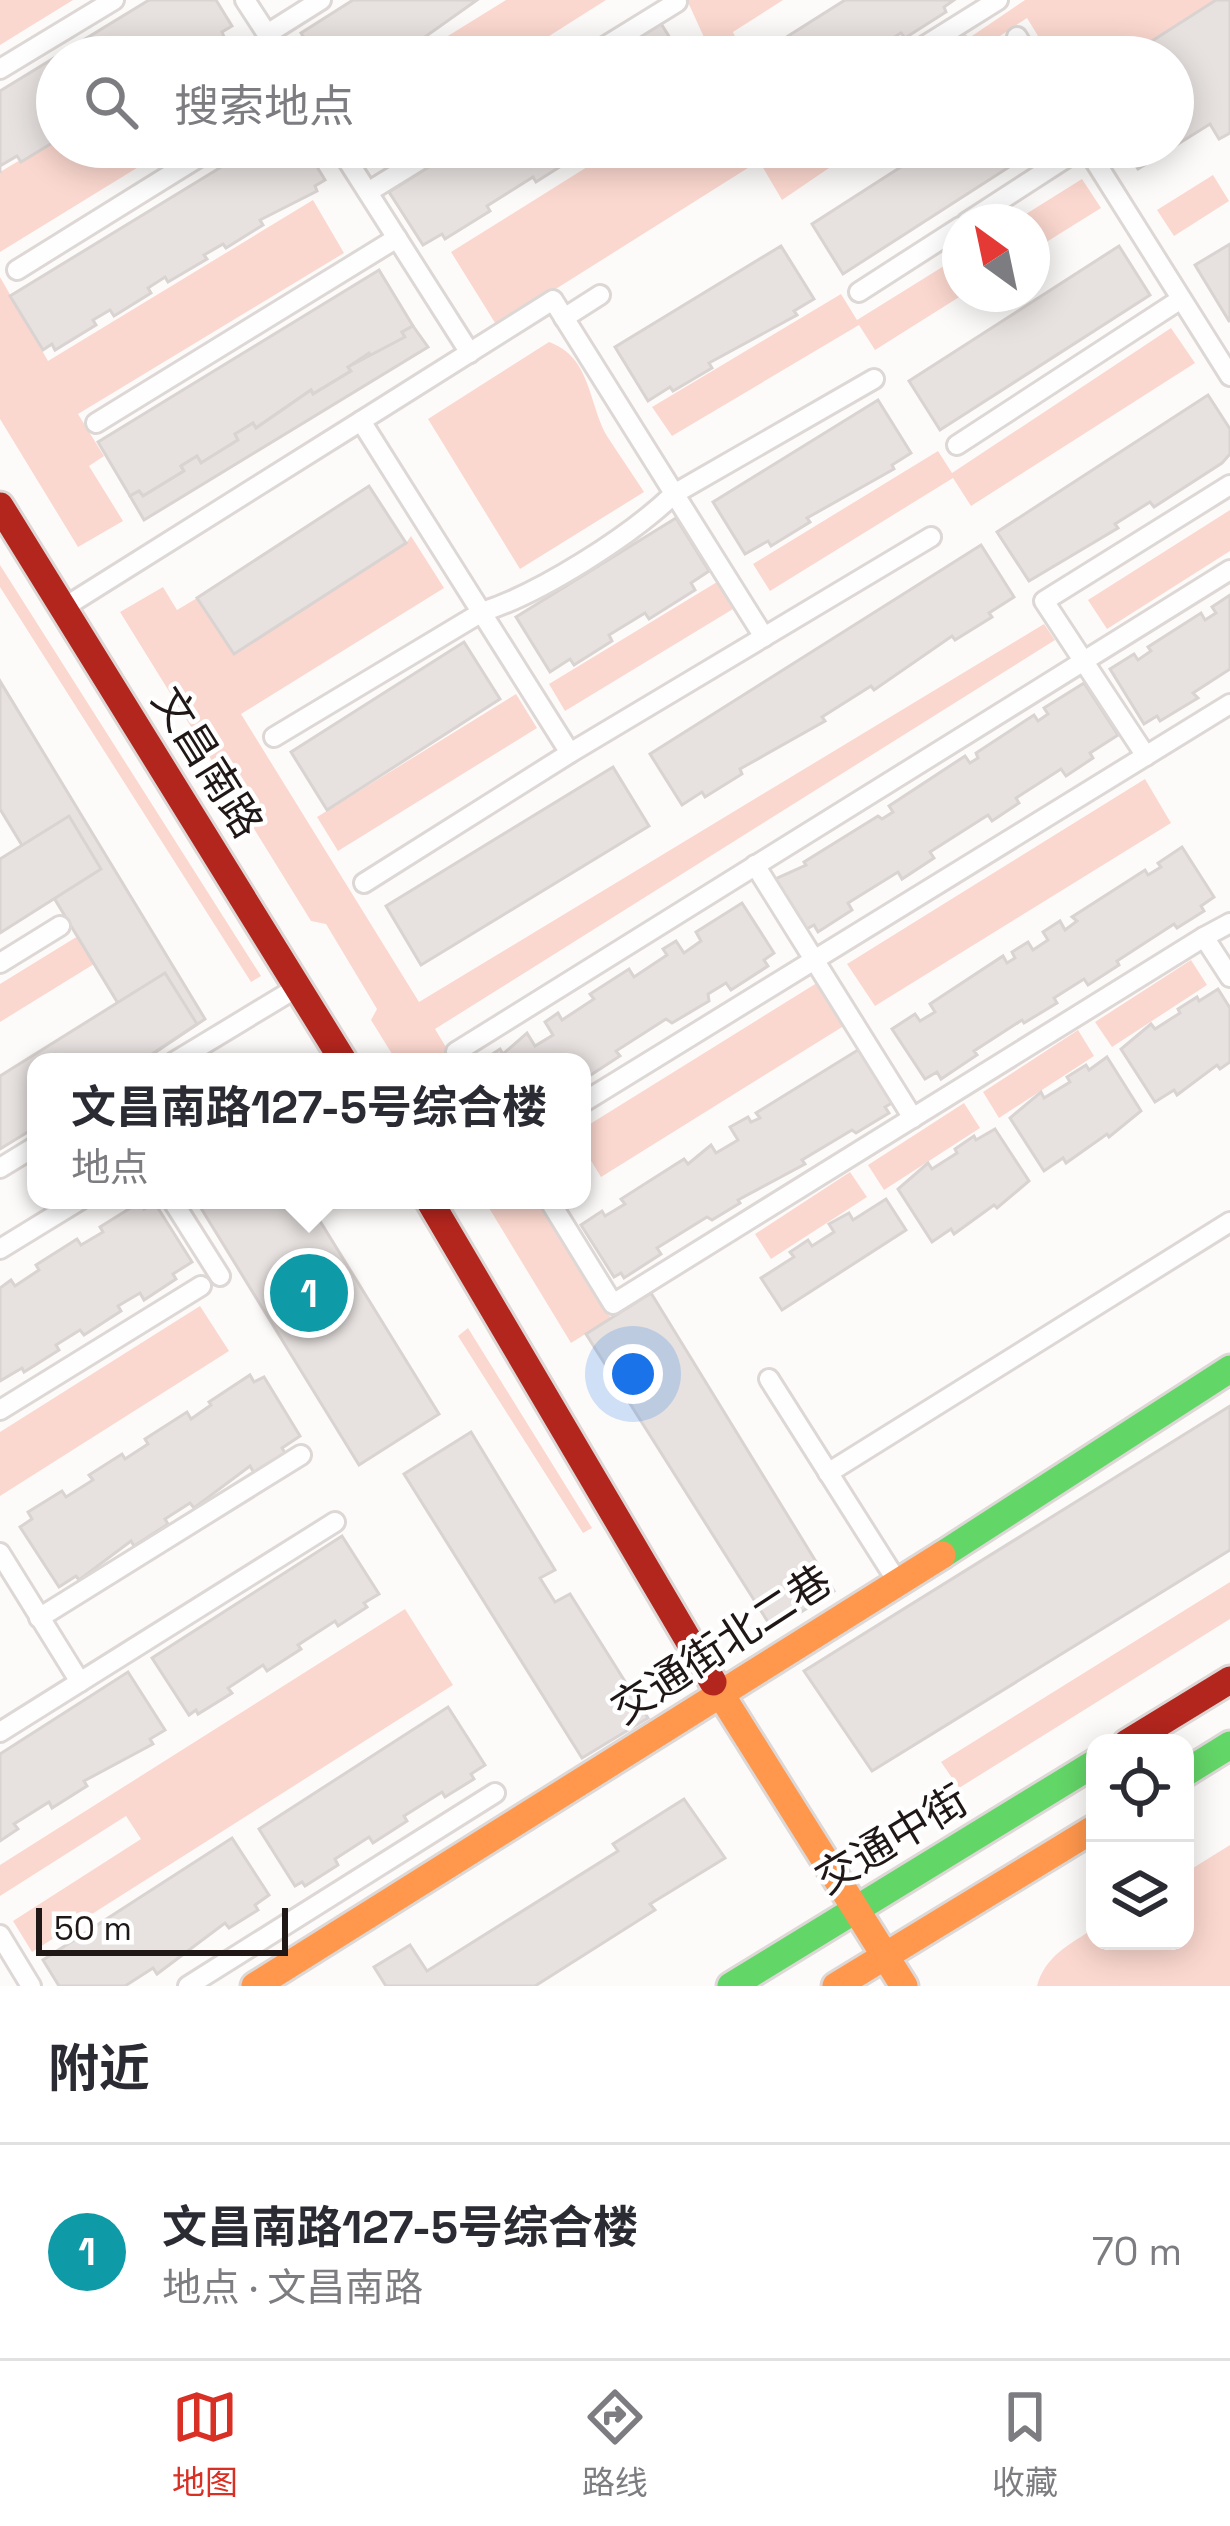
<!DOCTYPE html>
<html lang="zh">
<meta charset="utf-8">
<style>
:root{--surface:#fff;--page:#f2f2f3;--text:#2b2b33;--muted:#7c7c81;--line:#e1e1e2;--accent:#d93025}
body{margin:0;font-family:"Space Grotesk","Noto Sans SC",sans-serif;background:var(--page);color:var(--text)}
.controls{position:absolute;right:36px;bottom:36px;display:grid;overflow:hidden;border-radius:24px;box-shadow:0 6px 30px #0003}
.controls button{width:108px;height:108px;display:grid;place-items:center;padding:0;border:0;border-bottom:3px solid var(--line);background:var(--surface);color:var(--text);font:60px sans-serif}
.compass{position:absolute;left:942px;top:204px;width:108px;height:108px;border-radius:50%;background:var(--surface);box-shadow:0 6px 30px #0003;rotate:327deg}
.scale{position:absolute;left:36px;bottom:30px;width:252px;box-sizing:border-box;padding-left:12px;border:6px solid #201817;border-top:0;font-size:33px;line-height:42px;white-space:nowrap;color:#201817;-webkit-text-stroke:9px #fff;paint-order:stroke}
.you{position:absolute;left:633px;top:1374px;width:42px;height:42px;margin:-30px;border:9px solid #fff;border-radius:50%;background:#1a73e8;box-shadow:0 0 0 18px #1a73e833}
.badge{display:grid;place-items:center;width:78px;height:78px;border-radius:50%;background:var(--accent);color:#fff;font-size:39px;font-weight:700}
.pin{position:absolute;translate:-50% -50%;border:6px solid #fff;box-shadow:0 3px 12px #0006}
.popup{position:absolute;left:27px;top:1053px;width:564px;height:156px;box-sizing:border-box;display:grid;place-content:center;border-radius:24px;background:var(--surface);filter:drop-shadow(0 3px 9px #0005);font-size:39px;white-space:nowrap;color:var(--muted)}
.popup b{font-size:45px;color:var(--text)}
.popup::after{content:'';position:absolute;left:50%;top:100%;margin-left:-24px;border:24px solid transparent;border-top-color:var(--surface)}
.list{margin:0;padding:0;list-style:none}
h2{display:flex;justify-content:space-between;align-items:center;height:156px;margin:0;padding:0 48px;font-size:51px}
h2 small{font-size:39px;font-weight:400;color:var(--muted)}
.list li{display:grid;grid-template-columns:78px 1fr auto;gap:36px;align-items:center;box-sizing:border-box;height:216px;padding:0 48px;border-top:3px solid var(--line)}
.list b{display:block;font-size:45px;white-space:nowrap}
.list p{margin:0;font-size:39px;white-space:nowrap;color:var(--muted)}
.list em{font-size:39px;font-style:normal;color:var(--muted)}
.icon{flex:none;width:66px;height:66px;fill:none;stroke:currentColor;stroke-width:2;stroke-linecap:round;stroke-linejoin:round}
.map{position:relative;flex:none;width:1230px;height:1986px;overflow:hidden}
.search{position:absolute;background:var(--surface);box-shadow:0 6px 30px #0003;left:36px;right:36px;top:36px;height:132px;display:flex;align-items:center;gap:30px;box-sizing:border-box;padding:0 42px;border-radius:66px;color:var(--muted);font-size:45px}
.sheet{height:372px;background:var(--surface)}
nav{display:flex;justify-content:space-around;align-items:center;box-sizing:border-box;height:168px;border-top:3px solid var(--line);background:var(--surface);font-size:33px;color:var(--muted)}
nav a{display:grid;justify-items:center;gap:6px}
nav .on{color:var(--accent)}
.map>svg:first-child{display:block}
.green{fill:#fbd8cf}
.building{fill:#e7e2e0;stroke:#d9d3d1;stroke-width:3}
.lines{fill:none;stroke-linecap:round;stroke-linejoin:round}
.lane-casing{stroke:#ddd8d6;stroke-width:24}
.fast-casing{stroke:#ddd8d6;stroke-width:33}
.slow-casing{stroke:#ddd8d6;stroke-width:33}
.jam-casing{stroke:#ddd8d6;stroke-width:33}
.lane{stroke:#fffefe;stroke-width:18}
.fast{stroke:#63d668;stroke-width:27}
.slow{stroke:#ff974d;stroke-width:27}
.jam{stroke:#b3261e;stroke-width:27}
.labels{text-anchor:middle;stroke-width:9;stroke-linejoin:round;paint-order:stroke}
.street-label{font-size:42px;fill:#201817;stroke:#fff}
</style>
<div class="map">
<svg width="1230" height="1986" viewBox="0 0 1230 1986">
<rect width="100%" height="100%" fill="#fdfbf9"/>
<g class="green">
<path d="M0 0H73L0 45Z"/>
<path d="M506 0H606L516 57H414Z"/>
<path d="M687 0H783L733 32 744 57H713Z"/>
<path d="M1025 0H1216L1127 57H1051L1027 18 988 44 994 57H924L964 32 969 38Z"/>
<path d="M57 138V147H171L0 252V172Z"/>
<path d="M619 147H860L782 200 759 161 497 326 451 252Z"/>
<path d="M1213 175 1229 201 1174 236 1157 210Z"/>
<path d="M1082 179 1101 208 1032 251V222H1013Z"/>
<path d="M313 200 344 253 78 414 104 456 89 466 123 521 78 547 0 419V277L48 361Z"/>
<path d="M960 256V294H964L875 350 859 325 672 436 652 407 841 294 857 320Z"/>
<path d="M1171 328 1195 363 971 506 953 478 770 591 753 564 938 451 952 473Z"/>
<path d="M549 342C591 357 588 402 607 436 619 455 632 473 644 492L520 569 428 419Z"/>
<path d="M1230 510V551L1107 629 1088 600Z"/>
<path d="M411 536 444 588 241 714 419 1002 1044 624 1055 640 435 1029 455 1062H397L371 1020 377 1009 326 924 311 921 120 612 163 587 177 610 197 598 234 654 406 543Z"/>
<path d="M0 565 261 976 251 982 0 587Z"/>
<path d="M717 582 733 609 565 711 549 684Z"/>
<path d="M516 694 537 728 338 851 317 817Z"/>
<path d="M1145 779 1171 823 875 1006 847 964Z"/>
<path d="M78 936 94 964 0 1022V984Z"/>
<path d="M1191 960 1207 985 1112 1047 1095 1022Z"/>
<path d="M820 981 847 1024 601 1177 582 1146V1129Z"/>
<path d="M1078 1030 1094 1056 999 1118 983 1092Z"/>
<path d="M964 1103 980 1128 884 1190 868 1165Z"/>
<path d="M850 1172 867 1197 771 1259 755 1234Z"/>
<path d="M502 1200H539L611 1318 571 1343 489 1208Z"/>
<path d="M200 1306 229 1351 0 1496V1432Z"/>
<path d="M468 1328 592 1528 583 1533 458 1336Z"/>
<path d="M1230 1582V1619L959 1788 941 1762Z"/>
<path d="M405 1609 453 1685 32 1952 13 1921 141 1839 126 1816 0 1896V1865Z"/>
<path d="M1230 1845V1986H1037C1045 1956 1070 1944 1095 1928V1941H1185V1873Z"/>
</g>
<g class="building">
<path d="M149 0H216L232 26 222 32 224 37 191 57 189 53 183 57H57V140L21 162 17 156 0 166V173V91Z"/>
<path d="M353 0H477L415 44 412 40 396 50 399 54 394 57H316L301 33Z"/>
<path d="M845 0H954L944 7 946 12 905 38 901 33 862 57H755Z"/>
<path d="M1216 0H1230V133L1219 139 1210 124 1138 169 1123 147H1173V57H1127Z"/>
<path d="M660 22 682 57H604Z"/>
<path d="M254 147H305L325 180 315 186 317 191 260 220 263 225 226 248 223 244 204 255 207 259 168 282 165 277 148 288 151 293 114 316 110 310 93 320 96 325 55 350 52 344 43 350 10 296Z"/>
<path d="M460 147H587L588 149 536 182 533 177 487 206 490 211 445 239 442 234 423 245 389 192Z"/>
<path d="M932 147H1040L843 274 812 224Z"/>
<path d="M1230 244V321H1229L1195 265Z"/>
<path d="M781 246 814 299 794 311 797 315 709 363 712 368 673 391 670 387 648 401 615 347Z"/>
<path d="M1119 246 1150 295 940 430 909 381Z"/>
<path d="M379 270 413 326 402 332 405 337 372 357 369 353 348 367 351 371 313 394 311 390 256 428 253 423 235 434 238 440 201 463 197 456 181 466 184 471 143 496 139 491 130 496 98 442Z"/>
<path d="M413 326 428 347 144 520 130 496 139 491 143 496 184 471 181 466 197 456 201 463 238 440 235 434 253 423 256 428 311 390 313 394 351 371 348 367 405 337 402 332Z"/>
<path d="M1208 395 1230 429V454L1222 463 1154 507 1150 502 1115 524 1118 528 1029 581 997 532Z"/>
<path d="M878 400 911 453 892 465 894 469 807 518 810 522 771 546 768 541 745 554 713 502Z"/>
<path d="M369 486 406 543 234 654 197 598Z"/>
<path d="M676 518 709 571 691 583 695 590 649 619 645 613 609 635 612 641 574 665 570 659 550 672 516 617Z"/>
<path d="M981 545 1014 597 989 613 992 617 955 640 952 636 874 690 871 686 822 717 825 721 740 769 742 774 705 797 702 792 682 805 650 754Z"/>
<path d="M1230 595V669L1193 693 1198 698 1160 721 1157 716 1144 724 1110 669 1134 654 1138 660 1151 651 1148 647 1201 613 1205 620 1216 613 1212 607Z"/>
<path d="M464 642 500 699 327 810 291 752Z"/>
<path d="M0 681 205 1019 150 1056 0 809Z"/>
<path d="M1084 683 1118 735 1090 753 1093 758 1066 776 1061 769 1016 798 1019 803 992 821 988 815 930 852 934 858 902 879 898 872 848 903 852 910 818 932 814 925 803 931 771 881 806 865 804 862 878 816 882 819 893 812 889 806 965 756 970 763 978 758 976 753 1034 715 1038 721 1048 714 1044 708Z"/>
<path d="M613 767 649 826 421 965 386 906Z"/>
<path d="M69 816 101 869 0 933V859Z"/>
<path d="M1182 847 1214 897 1201 906 1204 911 1177 928 1174 924 1117 961 1119 965 1088 985 1084 979 1054 998 1057 1003 1024 1023 1022 1020 974 1051 977 1055 941 1079 937 1072 925 1079 892 1029 915 1014 920 1021 935 1012 930 1004 1003 956 1007 963 1015 958 1012 952 1028 942 1033 950 1048 940 1043 932 1060 921 1065 930 1077 921 1072 917 1145 870 1148 875 1161 867 1158 863Z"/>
<path d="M742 903 774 953 764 960 768 966 731 990 726 983 708 994 709 1001 672 1023 666 1019 616 1051 620 1056 583 1080 582 1062H480L500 1049 503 1054 527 1033 535 1046 553 1035 545 1022 558 1013 562 1020 594 999 590 994 629 969 634 977 667 955 663 949 676 941 684 953 701 941 696 932Z"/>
<path d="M165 973 197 1024 140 1062H36V1127L0 1149V1076Z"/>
<path d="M1218 989 1230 1008V1062L1220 1069 1217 1065 1177 1095 1174 1090 1155 1102 1121 1049 1151 1024 1155 1029 1180 1013 1178 1009 1197 997 1199 1001Z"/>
<path d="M866 1045 899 1099 885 1107 889 1113 856 1133 852 1130 802 1160 805 1164 738 1200 740 1203 712 1220 707 1217 657 1248 661 1254 624 1278 621 1273 614 1277 581 1225 602 1211 605 1216 625 1204 621 1199 684 1159 688 1164 711 1145 716 1153 738 1140 730 1127 748 1117 751 1122 760 1118 756 1113Z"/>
<path d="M1107 1057 1141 1111 1109 1137 1107 1134 1066 1163 1063 1158 1044 1171 1010 1118 1041 1092 1044 1098 1070 1082 1067 1077 1086 1065 1089 1070Z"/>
<path d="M995 1129 1029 1181 997 1208 994 1205 954 1234 951 1229 932 1242 898 1189 928 1163 932 1169 957 1153 955 1149 974 1136 976 1140Z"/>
<path d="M886 1199 906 1230 782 1310 761 1278 794 1257 790 1252 808 1240 812 1246 834 1232 829 1224 849 1213 853 1220Z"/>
<path d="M196 1200H307L439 1414 359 1465Z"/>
<path d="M140 1202 144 1209 154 1202 192 1262 173 1274 176 1279 144 1300 140 1293 118 1306 121 1311 84 1335 80 1330 56 1345 59 1350 24 1372 22 1368 0 1381V1288L11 1280 15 1286 39 1270 36 1265 77 1239 81 1245 103 1232 100 1227Z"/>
<path d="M651 1293 834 1591 773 1630 586 1334Z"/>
<path d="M250 1375 254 1382 264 1377 300 1436 282 1448 285 1453 254 1473 250 1466 194 1508 190 1503 165 1519 168 1524 134 1546 131 1541 79 1580 76 1576 59 1587 20 1527 32 1519 28 1512 62 1491 66 1497 93 1480 89 1475 122 1454 125 1459 148 1444 145 1439 187 1412 191 1419 211 1405 209 1402Z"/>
<path d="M1230 1406V1550L872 1771 804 1671Z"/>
<path d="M471 1432 555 1570 540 1578 555 1602 570 1594 648 1718 582 1758 404 1474Z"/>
<path d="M342 1536 379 1594 364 1603 367 1607 338 1626 335 1621 298 1645 301 1649 267 1671 263 1665 228 1688 232 1693 198 1714 196 1710 189 1715 152 1658Z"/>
<path d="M128 1672 165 1730 150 1739 153 1744 84 1781 87 1786 52 1808 49 1802 14 1824 18 1829 0 1841V1754Z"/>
<path d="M448 1707 485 1765 471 1774 474 1779 445 1797 442 1792 404 1816 407 1821 373 1843 369 1837 335 1859 338 1865 305 1886 302 1882 295 1886 259 1829Z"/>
<path d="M684 1799 725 1858 650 1904 655 1910 535 1986H386L374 1967 410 1945 427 1971 618 1851 613 1844Z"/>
<path d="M232 1838 269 1895 255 1905 258 1910 229 1928 225 1923 157 1974 153 1968 125 1986H59L43 1960Z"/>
</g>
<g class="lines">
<defs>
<g id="lane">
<path d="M245 0 282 57"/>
<path d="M267 34 321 0"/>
<path d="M1017 37 1029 57"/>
<path d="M588 57 677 2"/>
<path d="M907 57 998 0"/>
<path d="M0 69 114 0"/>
<path d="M339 147 470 353"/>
<path d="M1086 147 1230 376"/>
<path d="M368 192 441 147"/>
<path d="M967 222 1083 147"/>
<path d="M17 270 215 147"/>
<path d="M859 292 960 227"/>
<path d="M564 318 600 295"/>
<path d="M96 423 397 238"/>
<path d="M957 445 1181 299"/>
<path d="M68 605 361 421"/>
<path d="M274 737 482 612C541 593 629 537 674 494L874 379"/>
<path d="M570 753 361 421 553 300 764 637"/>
<path d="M1146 756 1044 601 1230 485"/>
<path d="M755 865 913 1118"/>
<path d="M364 883 570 753 931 537"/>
<path d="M1204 937 1230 923"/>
<path d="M0 963 60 926"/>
<path d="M174 1062 293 990"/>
<path d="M462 1062 456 1052 1230 570"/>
<path d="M582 1103 1230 704"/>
<path d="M0 1168 36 1146"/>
<path d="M172 1200 220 1276"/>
<path d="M549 1200 613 1304 1204 937 1230 977"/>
<path d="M0 1249 80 1200"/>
<path d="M769 1379 895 1578"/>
<path d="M0 1410 201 1286"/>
<path d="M828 1473 1230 1222"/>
<path d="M0 1553 80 1682"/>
<path d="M39 1618 301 1455"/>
<path d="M0 1732 335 1522"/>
<path d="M0 1935 31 1986"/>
<path d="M188 1986 495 1793"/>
</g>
<g id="fast">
<path d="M942 1555 1230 1369"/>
<path d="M1185 1773 1230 1745"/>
<path d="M731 1986 1095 1763"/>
</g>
<g id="slow">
<path d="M713 1682 904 1986"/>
<path d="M255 1986 942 1555"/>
<path d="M836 1986 1095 1828"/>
</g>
<g id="jam">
<path d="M0 506 344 1062"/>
<path d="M429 1200 713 1682"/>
<path d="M1127 1743 1230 1680"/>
</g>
</defs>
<use href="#lane" class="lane-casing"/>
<use href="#fast" class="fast-casing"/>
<use href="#slow" class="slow-casing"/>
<use href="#jam" class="jam-casing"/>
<use href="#lane" class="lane"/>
<use href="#fast" class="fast"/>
<use href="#slow" class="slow"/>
<use href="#jam" class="jam"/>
</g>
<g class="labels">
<g class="street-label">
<text transform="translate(208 762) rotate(58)" y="15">文昌南路</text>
<text transform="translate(721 1644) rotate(-33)" y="15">交通街北二巷</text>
<text transform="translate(891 1839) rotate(-31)" y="15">交通中街</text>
</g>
</g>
</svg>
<div class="controls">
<button><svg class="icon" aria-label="locate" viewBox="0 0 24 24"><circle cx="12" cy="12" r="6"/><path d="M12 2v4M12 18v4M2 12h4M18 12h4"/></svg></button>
<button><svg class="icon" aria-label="layers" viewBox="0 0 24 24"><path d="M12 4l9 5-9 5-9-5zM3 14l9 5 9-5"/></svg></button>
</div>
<svg class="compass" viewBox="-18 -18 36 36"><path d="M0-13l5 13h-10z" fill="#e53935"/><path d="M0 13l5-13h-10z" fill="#7c7c81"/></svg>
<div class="scale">50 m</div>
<div class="you"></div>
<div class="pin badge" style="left:309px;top:1293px;background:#0f9aa8">1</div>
<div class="popup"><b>文昌南路127-5号综合楼</b>地点</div>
<div class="search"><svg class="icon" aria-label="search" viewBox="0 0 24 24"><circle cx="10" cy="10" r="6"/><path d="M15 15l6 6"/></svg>搜索地点</div>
</div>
<section class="sheet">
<h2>附近<small></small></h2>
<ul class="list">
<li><span class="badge" style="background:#0f9aa8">1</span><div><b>文昌南路127-5号综合楼</b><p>地点 · 文昌南路</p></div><em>70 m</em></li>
</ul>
</section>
<nav>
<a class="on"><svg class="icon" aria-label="map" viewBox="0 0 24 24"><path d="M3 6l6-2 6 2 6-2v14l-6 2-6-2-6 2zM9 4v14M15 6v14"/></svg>地图</a>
<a><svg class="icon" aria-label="directions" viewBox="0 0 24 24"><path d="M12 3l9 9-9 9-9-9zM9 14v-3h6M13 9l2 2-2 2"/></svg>路线</a>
<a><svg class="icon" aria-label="saved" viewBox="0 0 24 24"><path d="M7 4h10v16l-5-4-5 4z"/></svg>收藏</a>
</nav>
